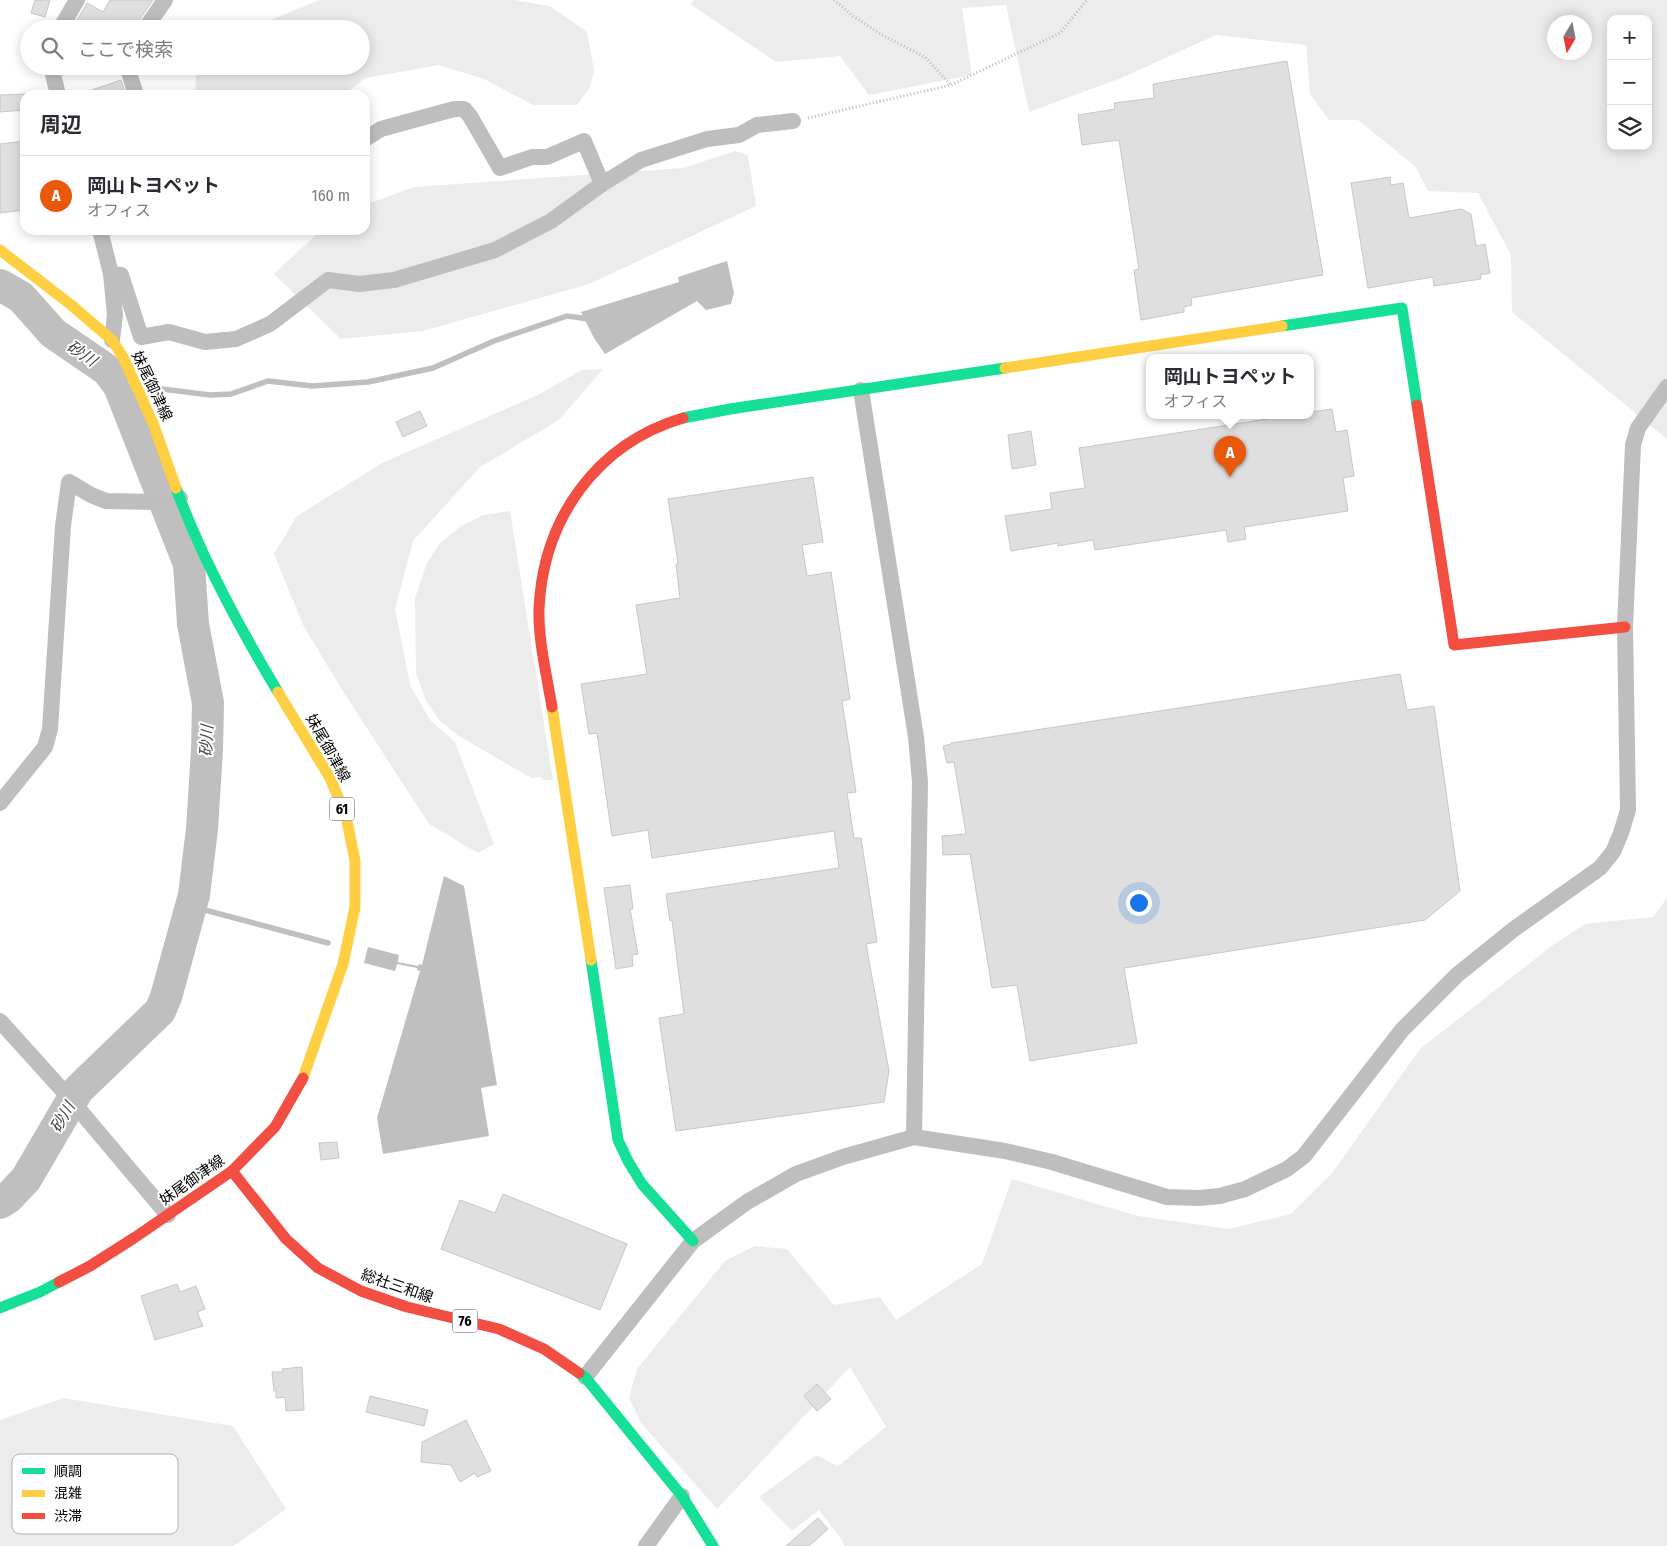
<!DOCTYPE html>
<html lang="ja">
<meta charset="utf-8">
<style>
:root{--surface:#fff;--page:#f7f7f7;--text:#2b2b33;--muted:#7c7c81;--line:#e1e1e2;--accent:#ea580c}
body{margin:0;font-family:"Fira Sans Condensed","Noto Sans JP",sans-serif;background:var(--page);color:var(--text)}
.controls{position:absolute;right:15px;top:15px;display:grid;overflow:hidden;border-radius:10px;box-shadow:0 2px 12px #0003}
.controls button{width:45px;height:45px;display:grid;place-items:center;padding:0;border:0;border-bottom:1px solid var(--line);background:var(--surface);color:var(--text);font:25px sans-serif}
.compass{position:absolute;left:1547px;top:15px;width:45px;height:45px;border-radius:50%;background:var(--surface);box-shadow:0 2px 12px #0003;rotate:190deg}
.you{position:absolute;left:1138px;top:902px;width:18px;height:18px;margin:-12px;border:4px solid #fff;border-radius:50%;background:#1a73e8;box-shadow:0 0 0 8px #1a73e833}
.badge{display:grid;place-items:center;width:32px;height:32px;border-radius:50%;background:var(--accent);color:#fff;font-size:16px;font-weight:700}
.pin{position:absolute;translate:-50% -41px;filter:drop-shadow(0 1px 2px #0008)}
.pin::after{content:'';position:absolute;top:26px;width:18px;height:15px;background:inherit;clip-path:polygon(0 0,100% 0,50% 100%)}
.popup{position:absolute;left:1146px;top:354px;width:168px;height:65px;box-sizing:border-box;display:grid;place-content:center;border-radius:10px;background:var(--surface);filter:drop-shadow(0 1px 4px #0005);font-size:16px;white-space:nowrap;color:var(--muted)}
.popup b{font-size:19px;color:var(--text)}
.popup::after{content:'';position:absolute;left:50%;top:100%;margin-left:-10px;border:10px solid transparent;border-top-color:var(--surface)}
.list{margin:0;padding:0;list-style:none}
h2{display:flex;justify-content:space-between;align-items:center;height:65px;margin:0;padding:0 20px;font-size:21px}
h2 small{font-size:16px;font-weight:400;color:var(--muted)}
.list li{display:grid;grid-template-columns:32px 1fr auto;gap:15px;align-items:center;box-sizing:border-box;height:80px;padding:0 20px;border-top:1px solid var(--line)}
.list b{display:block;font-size:19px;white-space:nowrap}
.list p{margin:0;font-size:16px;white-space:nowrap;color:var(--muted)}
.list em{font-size:16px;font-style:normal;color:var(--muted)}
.icon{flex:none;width:28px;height:28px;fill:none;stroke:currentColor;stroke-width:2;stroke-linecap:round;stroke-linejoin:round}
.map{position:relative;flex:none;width:1667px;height:1546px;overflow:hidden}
.search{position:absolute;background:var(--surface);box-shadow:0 2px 12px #0003;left:20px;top:20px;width:350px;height:55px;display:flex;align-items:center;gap:12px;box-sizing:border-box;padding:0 18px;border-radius:28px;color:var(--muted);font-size:19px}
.panel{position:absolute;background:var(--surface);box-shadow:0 2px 12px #0003;left:20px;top:90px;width:350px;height:145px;border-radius:15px}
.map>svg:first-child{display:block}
.green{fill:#ececec;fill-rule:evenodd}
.water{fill:#bfbfbf}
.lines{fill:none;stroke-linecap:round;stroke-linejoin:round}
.stream{stroke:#bfbfbf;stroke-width:5.5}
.river{stroke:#bfbfbf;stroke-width:32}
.building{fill:#dfdfdf;stroke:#c7c7c7}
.path{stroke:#b9b9b9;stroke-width:3;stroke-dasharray:1 2.5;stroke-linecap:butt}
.street{stroke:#bebebe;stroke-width:16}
.fast{stroke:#16e098;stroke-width:11}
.slow{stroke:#ffcf43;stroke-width:11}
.jam{stroke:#f24e42;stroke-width:11}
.labels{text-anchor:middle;stroke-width:4;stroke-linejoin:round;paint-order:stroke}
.shield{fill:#fff;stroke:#4c4c4c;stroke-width:1}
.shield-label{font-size:14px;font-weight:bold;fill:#000}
.street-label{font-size:15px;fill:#000;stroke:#fff}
.water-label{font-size:16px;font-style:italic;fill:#444;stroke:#fff}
.key{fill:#fff;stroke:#b2b2b2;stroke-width:1}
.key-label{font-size:14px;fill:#000}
</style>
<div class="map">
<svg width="1667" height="1546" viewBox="0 0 1667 1546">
<rect width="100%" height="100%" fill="#fff"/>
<g class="green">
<path d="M319 0H514L550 6 587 32 594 70 590 87 577 105H533L484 79 439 65 366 78 343 95H195L196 77 206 66H361V29H249Z"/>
<path d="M694 0H1667V439L1512 312 1511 255 1478 193 1428 191 1415 166 1358 120H1329L1310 94 1306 45 1216 35 1121 78 1029 112 1006 5 962 8 972 75 869 95 840 56 776 62 690 4ZM1611 19H1648V146H1611ZM1554 22H1584V52H1554Z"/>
<path d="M735 151 748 155 756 206 589 284 423 331 341 339 274 274 321 230H365V205L414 187 683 168Z"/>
<path d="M603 369 559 420 480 467 413 541 395 609 410 685 430 720 455 742 494 844 478 853 429 824 341 688 303 625 274 554 297 516 382 463 538 395 582 370Z"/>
<path d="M510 511 553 780H542L541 777 531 778 459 736 440 721 426 701 416 673 415 598 427 563 440 543 461 526 483 515Z"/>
<path d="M1667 898V1546H844L842 1540 819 1510 792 1531 759 1497 816 1455 838 1466 886 1427 850 1367 717 1509 641 1423 629 1398 637 1369 725 1261 755 1246 787 1249 834 1305 880 1297 896 1320 982 1264 1012 1179 1138 1216 1229 1229 1291 1214 1333 1172 1420 1049 1553 945 1585 924 1653 917Z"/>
<path d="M63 1398 233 1426 286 1509 234 1546H0V1420Z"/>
</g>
<g class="water">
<path d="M727 261 734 293 731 304 706 310 697 301 605 354 594 338 581 312 679 282 678 277Z"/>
<path d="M444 876 464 886 497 1085 481 1088 489 1136 383 1154 377 1118 420 971 417 970V968L397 964 395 971 364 963 368 947 399 955 398 962 418 966 419 964 422 965Z"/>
</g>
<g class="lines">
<g class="stream">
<path d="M119 386H124"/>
<path d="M154 388 210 395 231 394 268 381 312 386 368 382 433 368 494 341 567 316 589 319"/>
<path d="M190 906 328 943"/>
</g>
<path class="river" d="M0 285 21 297 53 333 107 370 119 386 189 564 193 624 208 703 207 750 202 829 194 895 166 997 160 1011 78 1090 26 1179 8 1198 0 1203"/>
</g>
<g class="building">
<path d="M35 0H50L45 17 31 13Z"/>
<path d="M110 0H153L137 23 135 29H72L87 3 103 12Z"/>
<path d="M1287 61 1323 275 1191 298 1192 305 1184 307V312L1141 320 1134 270 1139 269 1119 140 1082 145 1078 115 1115 109 1114 103 1154 98 1153 84Z"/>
<path d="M121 80 126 95H84L83 93Z"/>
<path d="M25 94V110L0 112V95Z"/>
<path d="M25 141V210L0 213V144Z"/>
<path d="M1390 177 1391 185 1403 183 1409 218 1461 209 1471 214 1476 246 1485 244 1490 273 1480 275 1481 279 1434 286 1433 277 1368 288 1351 183Z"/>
<path d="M1332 409 1336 432 1347 430 1354 476 1343 478 1348 511 1244 527 1246 539 1228 542 1226 530 1095 550 1093 540 1058 546V543L1011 551 1005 516 1052 509 1050 493 1085 488 1079 448 1287 416H1310V412Z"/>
<path d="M420 411 427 426 403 437 396 422Z"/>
<path d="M1031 431 1036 465 1012 469 1008 435Z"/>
<path d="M813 477 823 542 802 545 807 576 831 572 850 699 842 701 856 792 847 793 854 838H861L877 942 866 944 889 1071 884 1102 676 1131 659 1018 684 1014 672 920 670 921 666 894 839 868 834 831 652 858 648 830 612 836 597 733 589 734 581 684 647 674 636 605 680 598 676 564 678 563 668 499Z"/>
<path d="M1400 674 1407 710 1434 706 1460 891 1425 920 1124 968 1137 1043 1030 1061 1017 985 992 988 970 854 943 855 942 836 966 834 954 762 947 763 943 746 951 744V743Z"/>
<path d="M630 885 633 909H630L638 954 632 955 633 966 616 969 604 888Z"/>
<path d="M337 1142 339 1158 321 1160 319 1143Z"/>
<path d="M503 1194 627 1244 600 1310 441 1249 460 1200 495 1213Z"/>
<path d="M177 1284 180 1292 196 1286 205 1309 197 1312 203 1326 155 1340 141 1296Z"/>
<path d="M302 1367 304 1410 286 1411 285 1397 276 1398V1391H274L272 1372H283L282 1369Z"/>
<path d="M817 1384 831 1399 817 1411 804 1396Z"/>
<path d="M370 1396 428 1410 424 1426 366 1412Z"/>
<path d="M466 1420 491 1471 477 1477 475 1473 460 1482 451 1465 421 1462 422 1442Z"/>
<path d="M818 1518 828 1529 809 1546H786Z"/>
</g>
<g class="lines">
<g class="path">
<path d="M834 0 853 16 882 35 925 57 950 84"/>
<path d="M808 118 951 85 1060 33 1087 0"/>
</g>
<g class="street">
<path d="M60 29 77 0"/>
<path d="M145 29 165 0"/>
<path d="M51 66 58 95"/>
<path d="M127 66 136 95"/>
<path d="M365 139 381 129 454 109H464L470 116 500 168 532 157H547L584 141 602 184"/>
<path d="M100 230 111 274 115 315 112 340"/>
<path d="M111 274 121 275 141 337 169 332 205 342 236 339 270 324 328 280 359 284 394 280 495 250 551 221 602 184 641 160 707 139 739 135 757 125 793 121"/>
<path d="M861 390 916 737 920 782 914 1137"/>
<path d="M0 803 45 747 50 729 63 526 69 482 91 495 106 501 157 502 180 498"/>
<path d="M0 1021 65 1093 168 1215"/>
<path d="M585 1377 693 1241 747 1202 796 1174 843 1157 914 1137 1005 1151 1052 1162 1167 1197 1199 1198 1220 1196 1245 1189 1287 1169 1304 1156 1402 1030 1457 975 1514 929 1600 868 1613 852 1621 833 1628 810 1625 627 1633 445 1638 428 1667 387"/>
<path d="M646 1546 682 1496"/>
</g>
<g class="fast">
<path d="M1282 326 1402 308 1417 405"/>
<path d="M683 418 730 409 1005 368"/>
<path d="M176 488C202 559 239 627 278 692"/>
<path d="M591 960 618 1140 628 1161 642 1184 693 1241"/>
<path d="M0 1308 40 1292 59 1282"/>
<path d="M579 1373 585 1377 682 1496 713 1546"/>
</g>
<g class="slow">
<path d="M0 250 70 304 112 340 123 357 153 423 176 488"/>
<path d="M1005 368 1282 326"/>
<path d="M278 692 330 778 346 816 355 861V907L343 964 303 1078"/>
<path d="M552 707 591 960"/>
</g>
<g class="jam">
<path d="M1417 405 1454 645 1625 627"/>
<path d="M552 707C547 677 538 639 539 609 543 519 596 444 683 418"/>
<path d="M232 1171 286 1239 318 1268 361 1291 407 1307 499 1329 544 1349 579 1373"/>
<path d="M59 1282 90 1266 134 1238 232 1171 275 1127 303 1078"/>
</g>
</g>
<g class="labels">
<g class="shield">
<rect x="329.5" y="797.5" width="25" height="23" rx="4"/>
<rect x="452.5" y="1309.5" width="25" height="23" rx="4"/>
</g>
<g class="shield-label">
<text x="342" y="814">61</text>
<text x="465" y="1326">76</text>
</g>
<g class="street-label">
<text transform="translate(152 386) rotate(65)" y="5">妹尾御津線</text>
<text transform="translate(328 748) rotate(61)" y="5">妹尾御津線</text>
<text transform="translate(192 1180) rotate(-35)" y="5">妹尾御津線</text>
<text transform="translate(397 1286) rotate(19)" y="5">総社三和線</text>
</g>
<g class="water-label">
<text transform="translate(82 353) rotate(34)" y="6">砂川</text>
<text transform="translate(206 741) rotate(-87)" y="6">砂川</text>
<text transform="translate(62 1117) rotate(-60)" y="6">砂川</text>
</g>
</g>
<rect x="12" y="1454" width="166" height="80" rx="8" class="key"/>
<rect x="22" y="1468" width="23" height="6" fill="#16e098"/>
<rect x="22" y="1490" width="23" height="7" fill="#ffcf43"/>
<rect x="22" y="1513" width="23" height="6" fill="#f24e42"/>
<g class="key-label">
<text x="54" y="1476">順調</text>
<text x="54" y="1498">混雑</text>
<text x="54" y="1521">渋滞</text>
</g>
</svg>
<div class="controls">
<button>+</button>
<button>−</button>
<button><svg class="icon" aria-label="layers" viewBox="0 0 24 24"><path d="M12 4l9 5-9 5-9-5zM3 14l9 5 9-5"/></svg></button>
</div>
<svg class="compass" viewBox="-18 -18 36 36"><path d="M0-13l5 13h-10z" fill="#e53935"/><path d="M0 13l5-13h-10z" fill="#7c7c81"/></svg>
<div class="you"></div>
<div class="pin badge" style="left:1230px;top:477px">A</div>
<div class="popup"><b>岡山トヨペット</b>オフィス</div>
<div class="search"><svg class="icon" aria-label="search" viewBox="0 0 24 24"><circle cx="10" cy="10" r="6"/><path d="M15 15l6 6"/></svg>ここで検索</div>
<section class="panel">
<h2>周辺<small></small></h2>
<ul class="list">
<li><span class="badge">A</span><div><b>岡山トヨペット</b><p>オフィス</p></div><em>160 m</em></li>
</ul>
</section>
</div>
